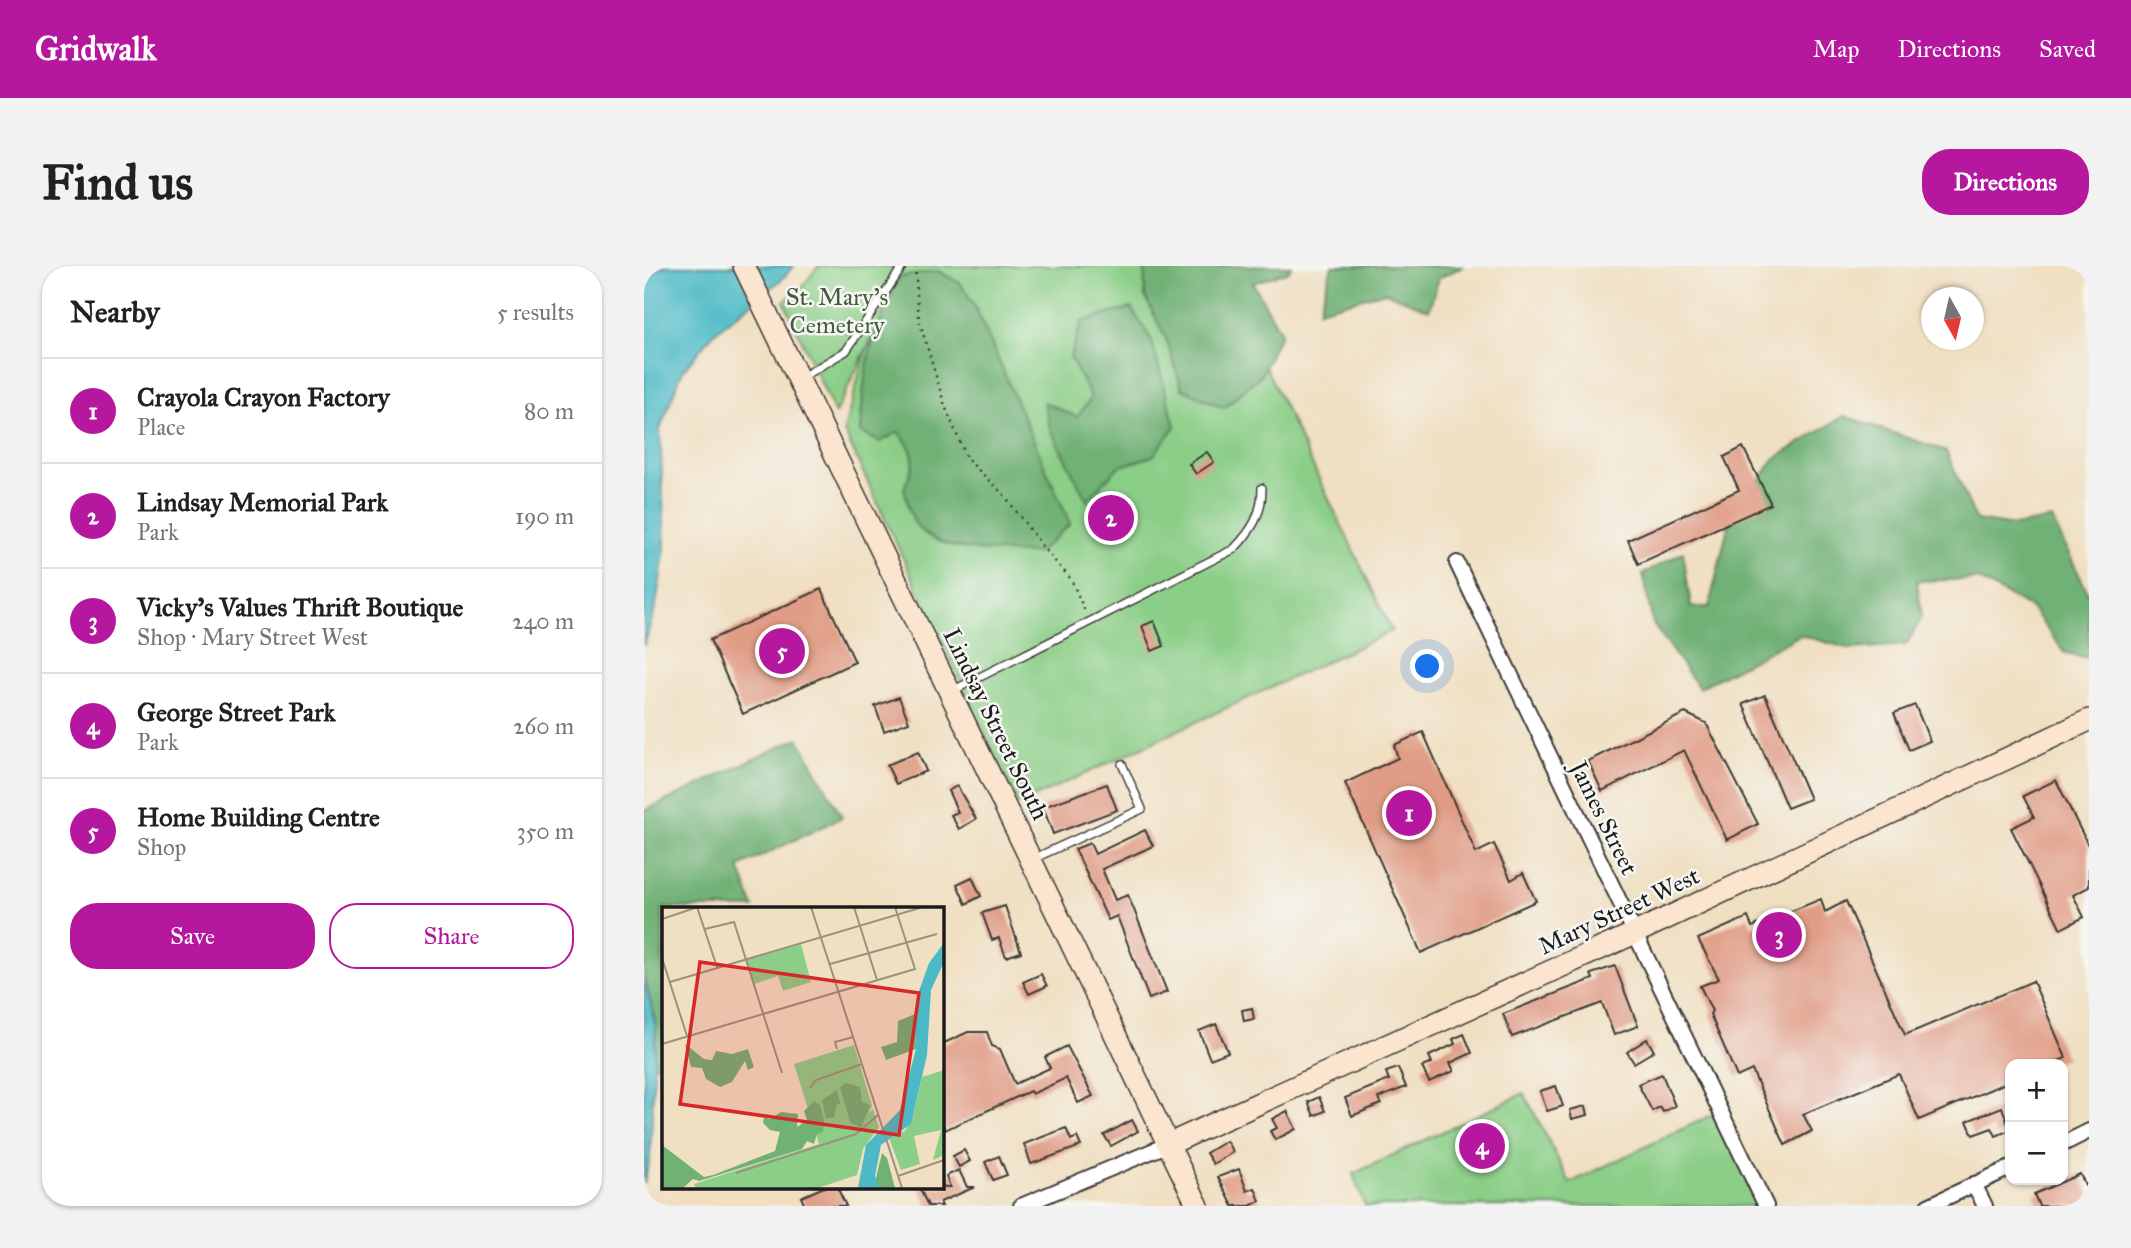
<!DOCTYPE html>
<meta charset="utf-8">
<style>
:root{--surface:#fff;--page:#f2f2f2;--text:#202124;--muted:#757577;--line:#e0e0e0;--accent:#b5179e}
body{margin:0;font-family:"IM FELL Great Primer",serif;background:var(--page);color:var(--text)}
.controls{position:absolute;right:21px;bottom:21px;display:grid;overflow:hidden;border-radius:14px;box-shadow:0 2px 5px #0004}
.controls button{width:63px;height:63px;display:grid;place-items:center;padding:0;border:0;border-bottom:2px solid var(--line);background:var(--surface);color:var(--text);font:35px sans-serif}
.compass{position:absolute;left:1277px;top:21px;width:63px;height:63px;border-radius:50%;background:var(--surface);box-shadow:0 2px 5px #0004;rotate:172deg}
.you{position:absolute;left:784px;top:401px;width:24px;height:24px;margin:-18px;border:5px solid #fff;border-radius:50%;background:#1a73e8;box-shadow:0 0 0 10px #1a73e833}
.badge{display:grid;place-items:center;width:46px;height:46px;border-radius:50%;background:var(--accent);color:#fff;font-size:23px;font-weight:700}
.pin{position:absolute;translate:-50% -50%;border:4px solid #fff;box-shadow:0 2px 7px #0006}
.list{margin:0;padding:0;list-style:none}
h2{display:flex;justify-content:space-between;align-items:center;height:91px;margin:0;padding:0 28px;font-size:30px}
h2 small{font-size:23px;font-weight:400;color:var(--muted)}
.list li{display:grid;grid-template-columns:46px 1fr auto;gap:21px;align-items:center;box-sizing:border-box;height:105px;padding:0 28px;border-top:2px solid var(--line)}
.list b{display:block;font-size:26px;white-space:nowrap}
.list p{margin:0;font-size:23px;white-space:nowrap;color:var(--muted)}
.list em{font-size:23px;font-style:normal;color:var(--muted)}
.actions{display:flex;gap:14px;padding:21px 28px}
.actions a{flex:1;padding:16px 0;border:2px solid var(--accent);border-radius:28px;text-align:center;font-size:24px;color:var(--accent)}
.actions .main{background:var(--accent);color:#fff}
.map{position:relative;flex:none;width:1445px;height:940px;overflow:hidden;border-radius:28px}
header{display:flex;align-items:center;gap:42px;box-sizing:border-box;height:98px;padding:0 35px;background:var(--accent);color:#fff}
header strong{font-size:33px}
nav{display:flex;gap:38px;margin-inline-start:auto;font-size:24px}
.intro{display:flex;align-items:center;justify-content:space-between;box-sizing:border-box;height:168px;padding:0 42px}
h1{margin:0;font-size:49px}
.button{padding:18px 32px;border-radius:28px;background:var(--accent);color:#fff;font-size:24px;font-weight:700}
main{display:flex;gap:42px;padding:0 42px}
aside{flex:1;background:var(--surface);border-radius:28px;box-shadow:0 2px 5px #0004}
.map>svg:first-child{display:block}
.green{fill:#8bce87;stroke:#547552;stroke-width:2}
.forest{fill:#70b174;stroke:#466648;stroke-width:2}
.water{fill:#4cbac6;stroke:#346b71;stroke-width:2}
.building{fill:#e09c85}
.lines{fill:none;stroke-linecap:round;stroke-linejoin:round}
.lane-casing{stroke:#3c3935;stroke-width:10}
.street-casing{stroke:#3c3935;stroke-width:18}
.secondary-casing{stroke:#3c3935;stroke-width:24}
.path{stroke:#3c3935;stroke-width:2.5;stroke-dasharray:2 5;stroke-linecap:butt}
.lane{stroke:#fff;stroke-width:7}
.street{stroke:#fff;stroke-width:14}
.secondary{stroke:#fbe5cf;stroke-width:21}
.labels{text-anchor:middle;stroke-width:5;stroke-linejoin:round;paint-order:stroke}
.park-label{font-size:24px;fill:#435a41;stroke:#f6f6f2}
.street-label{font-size:24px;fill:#1c1c1c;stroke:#f6f6f2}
.inset-road{fill:none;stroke:#9b917f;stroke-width:2}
.view{fill:#d62828;fill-opacity:0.15;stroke:#d62828;stroke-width:3.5}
.inset-edge{fill:none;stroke:#1c1c1c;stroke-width:3.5}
</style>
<header>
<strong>Gridwalk</strong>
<nav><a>Map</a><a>Directions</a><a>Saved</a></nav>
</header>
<div class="intro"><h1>Find us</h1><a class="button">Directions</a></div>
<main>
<aside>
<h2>Nearby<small>5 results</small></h2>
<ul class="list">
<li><span class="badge">1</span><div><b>Crayola Crayon Factory</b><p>Place</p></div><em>80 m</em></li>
<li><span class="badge">2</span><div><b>Lindsay Memorial Park</b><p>Park</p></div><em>190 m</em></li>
<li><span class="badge">3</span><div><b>Vicky's Values Thrift Boutique</b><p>Shop · Mary Street West</p></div><em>240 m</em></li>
<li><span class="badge">4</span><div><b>George Street Park</b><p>Park</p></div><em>260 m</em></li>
<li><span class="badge">5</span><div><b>Home Building Centre</b><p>Shop</p></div><em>350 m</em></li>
</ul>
<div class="actions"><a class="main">Save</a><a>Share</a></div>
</aside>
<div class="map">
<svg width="1445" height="940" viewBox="0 0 1445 940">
<rect width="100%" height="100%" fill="#f6f6f2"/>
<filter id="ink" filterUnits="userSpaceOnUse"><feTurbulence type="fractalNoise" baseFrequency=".0143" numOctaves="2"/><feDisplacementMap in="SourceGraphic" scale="14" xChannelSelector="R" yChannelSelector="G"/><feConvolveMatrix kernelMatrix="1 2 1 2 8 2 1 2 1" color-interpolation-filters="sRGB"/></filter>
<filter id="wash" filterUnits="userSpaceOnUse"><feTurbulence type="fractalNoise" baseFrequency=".00686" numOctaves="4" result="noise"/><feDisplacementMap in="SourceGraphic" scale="28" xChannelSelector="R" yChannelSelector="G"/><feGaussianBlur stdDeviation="1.57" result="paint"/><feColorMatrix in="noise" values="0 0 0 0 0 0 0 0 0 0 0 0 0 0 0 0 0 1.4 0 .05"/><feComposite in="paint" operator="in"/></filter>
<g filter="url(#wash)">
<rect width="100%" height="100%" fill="#f0dfc1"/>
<g class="green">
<path d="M174 0H573L748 365 374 539 200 165 221 87 252 34 229 69 191 148 140 35 157 23Z"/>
<path d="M880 827 926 917 1078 844 1123 940H721L709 908Z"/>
</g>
<g class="forest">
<path d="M500 0H647L645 5 609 17 637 67 617 109 580 142 538 123 523 75 501 30Z"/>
<path d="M688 0H820L795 12 785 44 741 26 675 44Z"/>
<path d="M294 5 316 17 330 38 426 258 394 287C358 285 298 290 272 259 266 251 263 233 260 222 272 195 274 188 254 166L236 176 217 167C218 99 227 72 255 11Z"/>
<path d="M487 42 507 73 531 160 509 190 474 201 443 235 406 163 400 136 433 151 447 132 426 91 438 55Z"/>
<path d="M1200 150 1302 185 1332 254 1370 260 1408 253 1445 329V392L1422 388 1387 342 1334 313 1273 315 1278 351 1262 379 1207 383 1156 369 1055 422 1009 358 999 308 1039 286 1047 341H1065L1084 261 1130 193Z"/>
<path d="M154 472 198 551 95 601 110 642H19V798L10 800 12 760 0 710V545Z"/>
</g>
<g class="water">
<path d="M20 0H150L137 14 71 66 39 104 16 163 21 282 12 339 0 380V13Z"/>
<path d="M0 710 12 760 6 891 0 918Z"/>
</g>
<g id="blocks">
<g class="building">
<path d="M1099 181 1127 238 994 298 984 274 1095 224 1080 191Z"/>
<path d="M563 186 570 196 552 208 545 198Z"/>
<path d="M177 323 211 396 99 448 66 374Z"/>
<path d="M510 355 520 380 508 385 498 360Z"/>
<path d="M1121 429 1166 533 1143 542 1099 438Z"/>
<path d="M255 431 265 456 240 465 231 440Z"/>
<path d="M1271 439 1286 475 1265 484 1250 447Z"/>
<path d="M1041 447 1062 457 1114 558 1083 574 1040 484 958 525 944 495Z"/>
<path d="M779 466 832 587 850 578 867 614 879 607 892 635 777 687 701 517 754 492 750 479Z"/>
<path d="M274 486 282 505 252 518 243 499Z"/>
<path d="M1412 514 1445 581V621L1429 629 1440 651 1417 663 1367 562 1390 551 1379 530Z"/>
<path d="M463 518 473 544 409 568 399 541Z"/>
<path d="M313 520 332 553 315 563 307 549 314 546 304 525Z"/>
<path d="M501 564 509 580 458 603 471 634 484 629 523 726 505 733 473 650 464 654 431 583 446 577 451 588Z"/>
<path d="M328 611 337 630 322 638 313 618Z"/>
<path d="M1177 633 1181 646 1202 635 1261 769 1389 715 1422 792 1406 798H1366V815L1275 854 1255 808 1159 848 1168 865 1141 879 1108 804 1093 811 1066 748 1068 745 1056 720 1075 713 1054 673 1104 651 1108 661Z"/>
<path d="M361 640 377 686 362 691 355 672 348 674 338 647Z"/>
<path d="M971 700 994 760 970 769 958 737 868 771 859 748 949 713 947 708Z"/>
<path d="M397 708 403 720 385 728 379 716Z"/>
<path d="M608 742 610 753 600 755 598 744Z"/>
<path d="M572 758 584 786 566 793 555 765Z"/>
<path d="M324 766H343L348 780 356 783 371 818 406 802 401 791 423 780 449 830 434 837 422 812 388 828 386 825 301 864 298 856V778Z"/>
<path d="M820 768 828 787 806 797 810 805 785 816 778 801 788 797 785 790 811 778 809 773Z"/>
<path d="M1003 773 1010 785 990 797 983 786Z"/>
<path d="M754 802 762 821 734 832 737 838 708 850 701 832 745 814 742 806Z"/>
<path d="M1018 808 1031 840 1019 846 1016 841 1008 845 994 818Z"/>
<path d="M912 820 919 840 903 845 896 825Z"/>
<path d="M675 831 681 845 670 850 664 836Z"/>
<path d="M942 840 944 849 928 853 926 844Z"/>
<path d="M1358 841 1366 864 1352 870 1348 862 1329 869 1323 855Z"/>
<path d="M643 845 652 863 631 874 626 865 633 862 628 853Z"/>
<path d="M488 854 494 865 467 880 460 869Z"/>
<path d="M422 862 427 874 433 871 437 880 387 898 380 878Z"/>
<path d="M582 875 589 886 569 898 562 887Z"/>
<path d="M320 884 326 895 315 901 309 890Z"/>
<path d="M355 890 363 909 349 914 341 896Z"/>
<path d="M595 903 603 925 611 922 616 935 606 940H589L574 911Z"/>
<path d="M315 904 323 921H331L296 936 298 940H284L275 921H306L302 910Z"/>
<path d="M1436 908 1445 927V940H1395L1390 928Z"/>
<path d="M180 921H193L202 940H161L157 931Z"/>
</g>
</g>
</g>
<g filter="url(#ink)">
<use href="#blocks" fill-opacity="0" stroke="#3c3935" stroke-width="2"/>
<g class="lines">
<defs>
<g id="lane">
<path d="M158 111 202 85 259 0"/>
<path d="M308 425 590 283C608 264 618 249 618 222"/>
<path d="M391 592 498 543 478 498"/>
</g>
<g id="street">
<path d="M813 297 1122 940"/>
<path d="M1419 878 1445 865"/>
<path d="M1330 918 1341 940"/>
<path d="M377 940 525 878"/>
<path d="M1284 940 1366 902"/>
</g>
<g id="secondary">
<path d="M100 0 554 940"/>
<path d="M525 878 991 667 1445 454"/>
</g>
</defs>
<use href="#lane" class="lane-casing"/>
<use href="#street" class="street-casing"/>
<use href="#secondary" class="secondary-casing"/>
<path class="path" d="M271 0 275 54 301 140 323 193 360 229 401 284 427 313 442 348"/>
<use href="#lane" class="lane"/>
<use href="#street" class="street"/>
<use href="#secondary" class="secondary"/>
</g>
</g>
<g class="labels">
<g class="park-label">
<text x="193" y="39">St. Mary's<tspan x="193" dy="28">Cemetery</tspan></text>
</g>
<g class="street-label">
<text transform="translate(352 458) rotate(64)" y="8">Lindsay Street South</text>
<text transform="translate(960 552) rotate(64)" y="8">James Street</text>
<text transform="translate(975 645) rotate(-25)" y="8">Mary Street West</text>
</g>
</g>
<g transform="translate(18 641)">
<rect width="282" height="282" fill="#f0dfc1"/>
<path d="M139 37 149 75 121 84 116 69 92 77 84 53ZM192 138 210 199 207 206 211 202 217 220 201 242 195 268 156 281H34L32 277 157 237 132 157ZM282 163V248L271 253 279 223 252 229 258 257 239 263 227 231 243 224 251 209 260 170Z" fill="#8bce87"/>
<path d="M253 107 254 142 224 153 219 140 235 135 236 114ZM23 137 42 152 50 153 54 144 70 147 86 142 92 160 86 163 83 154 70 175 58 180 44 172 40 161 29 160ZM184 176 198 180 200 195 208 198 199 221 188 215 178 180ZM175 183 179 199 175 196 172 211H164L160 193ZM152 194 158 198 162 213 161 225 155 227 152 237 145 234 140 242 37 274 31 272 21 281H0V238L42 270 51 268 113 244 118 225 108 223 101 216 102 210 108 212 119 205 136 207 135 220 145 213 142 204ZM220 246 225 251 233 281H217L213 275Z" fill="#70b174"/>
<path d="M282 36V55L269 83 265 148 249 217 219 238 213 269 217 281H196L204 238 238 203 254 142 252 113 257 84 267 56Z" fill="#4cbac6"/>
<path class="inset-road" d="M35 0 55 60M149 0 240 281M192 0 215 73M0 12 36 0M43 22 72 15 120 166M0 51 25 129M168 57 275 27M8 75 261 0M0 137 253 62 233 0M175 142 173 135 191 130M148 181 154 173 200 157M74 266 194 227 216 208M236 269 282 253"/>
<path class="view" d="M38 55 257 86 237 228 18 197Z"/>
<rect width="282" height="282" class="inset-edge"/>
</g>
</svg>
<div class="controls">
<button>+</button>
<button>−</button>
</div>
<svg class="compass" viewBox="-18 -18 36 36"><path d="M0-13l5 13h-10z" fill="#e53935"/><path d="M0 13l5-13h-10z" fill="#757577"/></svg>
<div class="you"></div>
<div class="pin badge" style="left:765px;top:547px">1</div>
<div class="pin badge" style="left:467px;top:252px">2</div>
<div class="pin badge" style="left:1135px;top:669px">3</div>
<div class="pin badge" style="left:838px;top:880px">4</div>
<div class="pin badge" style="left:138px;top:385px">5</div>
</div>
</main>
